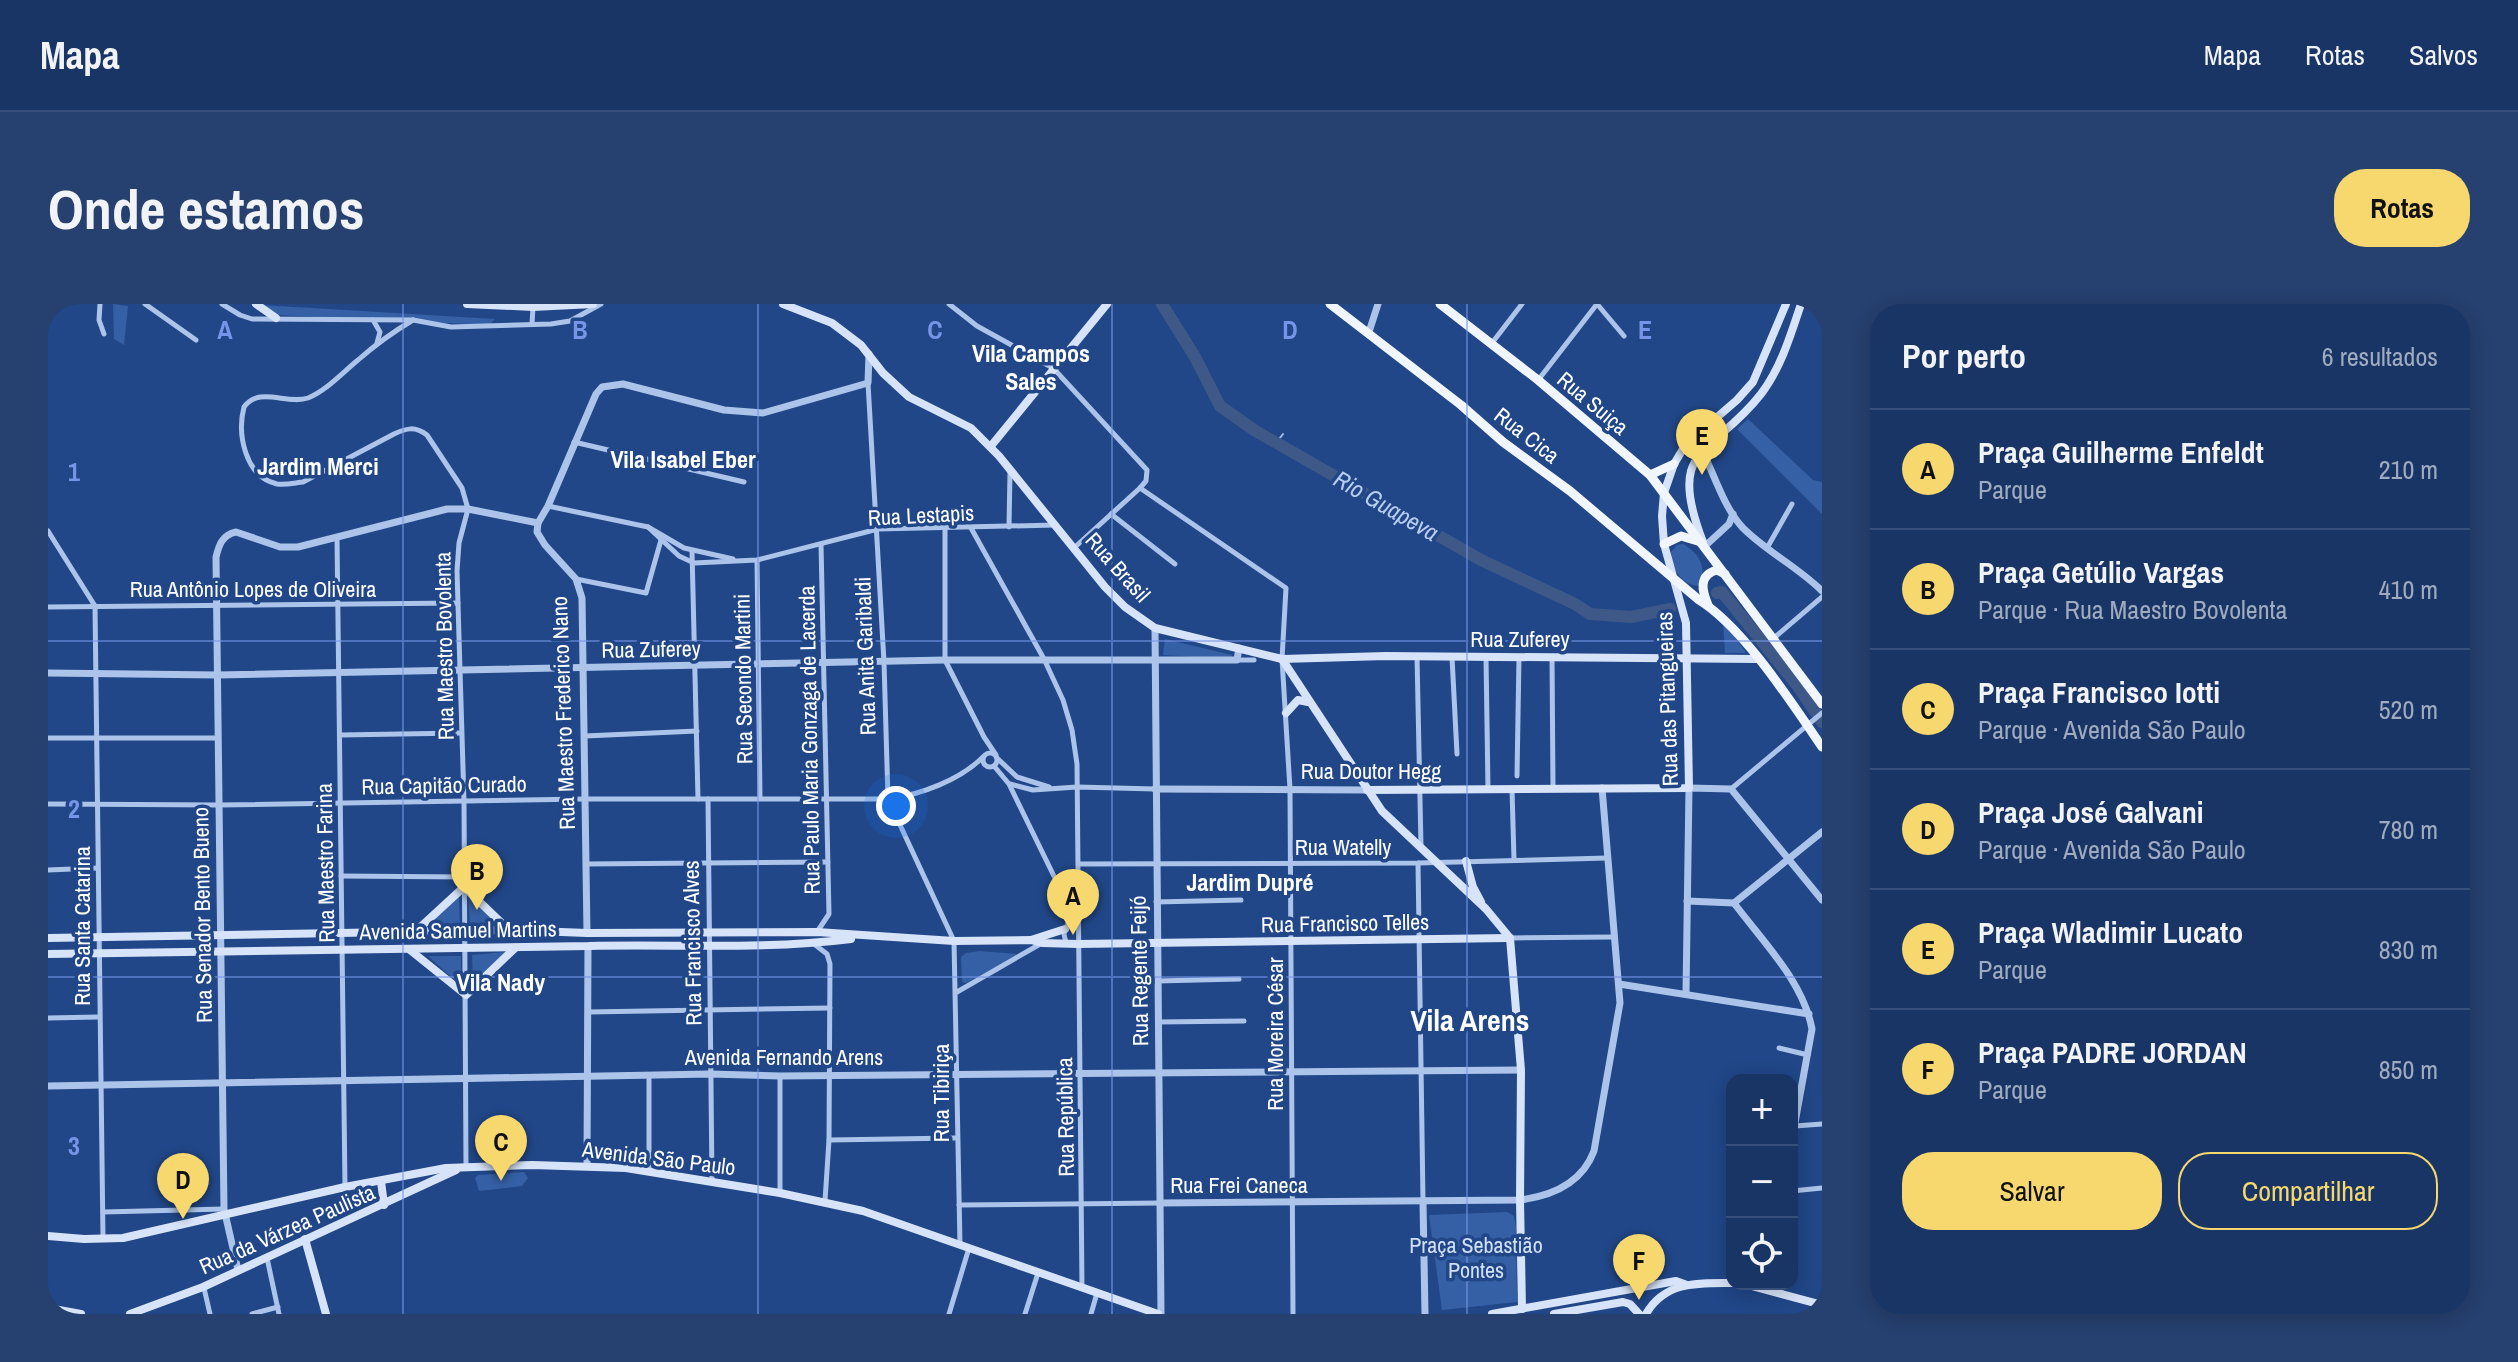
<!DOCTYPE html>
<html lang="pt">
<meta charset="utf-8">
<style>
:root{--surface:#193566;--page:#26406f;--text:#f1f3f6;--muted:#9fabbf;--line:#37507a;--accent:#f6d86e}
body{margin:0;font-family:"Archivo Narrow",sans-serif;background:var(--page);color:var(--text)}
.controls{position:absolute;right:24px;bottom:24px;display:grid;overflow:hidden;border-radius:16px;box-shadow:0 4px 20px #0003}
.controls button{width:72px;height:72px;display:grid;place-items:center;padding:0;border:0;border-bottom:2px solid var(--line);background:var(--surface);color:var(--text);font:40px sans-serif}
.you{position:absolute;left:848px;top:502px;width:28px;height:28px;margin:-20px;border:6px solid #fff;border-radius:50%;background:#1a73e8;box-shadow:0 0 0 12px #1a73e833}
.badge{display:grid;place-items:center;width:52px;height:52px;border-radius:50%;background:var(--accent);color:#111;font-size:26px;font-weight:700}
.pin{position:absolute;translate:-50% -66px;filter:drop-shadow(0 2px 4px #0008)}
.pin::after{content:'';position:absolute;top:42px;width:28px;height:24px;background:inherit;clip-path:polygon(0 0,100% 0,50% 100%)}
.list{margin:0;padding:0;list-style:none}
h2{display:flex;justify-content:space-between;align-items:center;height:104px;margin:0;padding:0 32px;font-size:34px}
h2 small{font-size:26px;font-weight:400;color:var(--muted)}
.list li{display:grid;grid-template-columns:52px 1fr auto;gap:24px;align-items:center;box-sizing:border-box;height:120px;padding:0 32px;border-top:2px solid var(--line)}
.list b{display:block;font-size:30px;white-space:nowrap}
.list p{margin:0;font-size:26px;white-space:nowrap;color:var(--muted)}
.list em{font-size:26px;font-style:normal;color:var(--muted)}
.actions{display:flex;gap:16px;padding:24px 32px}
.actions a{flex:1;padding:18px 0;border:2px solid var(--accent);border-radius:32px;text-align:center;font-size:28px;color:var(--accent)}
.actions .main{background:var(--accent);color:#111}
.icon{flex:none;width:44px;height:44px;fill:none;stroke:currentColor;stroke-width:2;stroke-linecap:round;stroke-linejoin:round}
.map{position:relative;flex:none;width:1774px;height:1010px;overflow:hidden;border-radius:32px}
header{display:flex;align-items:center;gap:48px;box-sizing:border-box;height:112px;padding:0 40px;background:var(--surface);border-bottom:2px solid var(--line)}
header strong{font-size:38px}
nav{display:flex;gap:44px;margin-inline-start:auto;font-size:28px}
.intro{display:flex;align-items:center;justify-content:space-between;box-sizing:border-box;height:192px;padding:0 48px}
h1{margin:0;font-size:56px}
.button{padding:20px 36px;border-radius:32px;background:var(--accent);color:#111;font-size:28px;font-weight:700}
main{display:flex;gap:48px;padding:0 48px}
aside{flex:1;background:var(--surface);border-radius:32px;box-shadow:0 4px 20px #0003}
.map>svg:first-child{display:block}
.green{fill:#3560a5}
.lines{fill:none;stroke-linecap:round;stroke-linejoin:round}
.stream{stroke:#a0beeb;stroke-width:2}
.river{stroke:#3e5988;stroke-width:12}
.minor{stroke:#acc4ea;stroke-width:5}
.tertiary{stroke:#acc4ea;stroke-width:7}
.secondary{stroke:#d7e3f8;stroke-width:8}
.primary{stroke:#f0f5fe;stroke-width:9}
.grid{fill:none;stroke:#7795e8;stroke-width:2;stroke-opacity:0.55}
.labels{text-anchor:middle;stroke-width:7;stroke-linejoin:round;paint-order:stroke}
.street-label{font-size:22px;fill:#fff;stroke:#214788}
.park-label{font-size:22px;fill:#d1e0f7;stroke:#214788}
.neighbourhood-label{font-size:24px;font-weight:bold;fill:#fff;stroke:#214788}
.water-label{font-size:24px;font-style:italic;fill:#b8cef1;stroke:#214788}
.district-label{font-size:30px;font-weight:bold;fill:#fff;stroke:#214788}
.grid-label{font-size:26px;text-anchor:middle;font-weight:bold;fill:#7795e8;stroke:#214788;stroke-width:7;stroke-linejoin:round;paint-order:stroke}
</style>
<header>
<strong>Mapa</strong>
<nav><a>Mapa</a><a>Rotas</a><a>Salvos</a></nav>
</header>
<div class="intro"><h1>Onde estamos</h1><a class="button">Rotas</a></div>
<main>
<div class="map">
<svg width="1774" height="1010" viewBox="0 0 1774 1010">
<rect width="100%" height="100%" fill="#214788"/>
<g class="green">
<path d="M65 0 80 2 76 41 66 35Z"/>
<path d="M214 1 447 15 441 21 229 11Z"/>
<path d="M1700 115 1765 176 1774 178V210L1689 125Z"/>
<path d="M1635 240C1651 249 1660 264 1651 282 1633 281 1624 265 1623 248L1629 241Z"/>
<path d="M1675 318 1697 347V349H1677Z"/>
<path d="M1117 335 1184 351 1183 355 1115 351Z"/>
<path d="M420 591 454 623 422 622Z"/>
<path d="M411 593 412 620 378 622Z"/>
<path d="M932 647 969 650 970 652 918 679 914 678 913 653 918 649Z"/>
<path d="M457 648 425 679 424 651Z"/>
<path d="M380 652H413V682Z"/>
<path d="M476 868 480 874 474 882 431 887 427 874 430 871Z"/>
<path d="M1459 908 1466 912 1468 923 1469 998 1394 1006 1381 911Z"/>
</g>
<g class="lines">
<path class="stream" d="M1228 139 1235 130"/>
<g class="river">
<path d="M1114 0 1147 53 1172 102 1206 126 1433 256 1527 300 1542 310 1583 313 1622 305"/>
<path d="M1669 289 1674 288 1749 381 1774 418"/>
</g>
<g class="minor">
<path d="M52 0 51 16 56 30"/>
<path d="M97 0 148 36"/>
<path d="M174 0 192 11 204 15 365 16 403 23 503 20 522 17 553 0"/>
<path d="M901 0 929 22 1005 64 1099 166 1098 177 1092 184 1027 243"/>
<path d="M1549 0 1576 32"/>
<path d="M325 16 332 28 329 39"/>
<path d="M365 16C345 28 327 41 310 56 294 69 279 86 260 94 239 101 211 82 196 103 189 130 197 173 229 180 238 181 246 179 255 178L346 130C359 124 367 122 379 131L414 184 420 205 411 239 409 267 416 497 418 863"/>
<path d="M484 20 485 3"/>
<path d="M1444 39 1474 0"/>
<path d="M1491 75 1549 0"/>
<path d="M820 79 836 358 840 495 906 637 912 941"/>
<path d="M526 138 696 178"/>
<path d="M1092 184 1238 284 1234 355 1242 485 1245 1010"/>
<path d="M500 202 600 223 636 244 685 255"/>
<path d="M1063 210 1127 260"/>
<path d="M600 223 631 252 646 259 709 256 830 225 1008 221"/>
<path d="M961 223 962 168"/>
<path d="M897 224V356L936 433 948 451"/>
<path d="M923 224 996 355 1015 396 1024 426 1029 460 1034 984"/>
<path d="M0 227 47 302 55 934"/>
<path d="M289 234 297 883"/>
<path d="M1719 244 1744 200"/>
<path d="M644 247 650 495"/>
<path d="M709 256 712 494"/>
<path d="M528 275 598 289 613 236"/>
<path d="M0 303 410 299"/>
<path d="M1726 334 1774 293"/>
<path d="M1369 352 1373 542"/>
<path d="M1404 353 1409 450"/>
<path d="M1438 353 1440 485"/>
<path d="M1504 353 1505 484"/>
<path d="M1189 356H1206"/>
<path d="M292 431 413 429"/>
<path d="M537 432 649 427"/>
<path d="M0 434H170"/>
<circle cx="942" cy="456" r="7"/>
<path d="M949 454 969 473 1001 483"/>
<path d="M946 462 961 480 1024 609"/>
<path d="M1469 472 1471 353"/>
<path d="M962 480 985 486 1029 483 1107 485"/>
<path d="M1464 485 1466 556"/>
<path d="M1683 485 1774 409"/>
<path d="M660 495 664 877"/>
<path d="M0 500 171 501 537 495H840C872 491 912 476 935 453"/>
<path d="M1370 559 1375 897"/>
<path d="M538 560 780 558"/>
<path d="M1031 560 1370 559 1559 554"/>
<path d="M0 566 49 564"/>
<path d="M293 572 416 573"/>
<path d="M1108 598 1193 596"/>
<path d="M769 628 781 610 773 240"/>
<path d="M1462 634 1565 633"/>
<path d="M1018 639 1016 630 1028 597"/>
<path d="M766 640 779 650 782 660 781 836 777 897"/>
<path d="M1109 677 1191 675"/>
<path d="M909 688 994 639"/>
<path d="M540 708 782 704"/>
<path d="M0 714 50 713"/>
<path d="M1110 718 1196 717"/>
<path d="M1731 744 1760 751"/>
<path d="M601 771V867"/>
<path d="M732 772V889"/>
<path d="M1723 774 1730 776"/>
<path d="M1747 822 1774 820"/>
<path d="M781 836 908 834"/>
<path d="M1744 887 1774 884"/>
<path d="M911 901 1113 899"/>
<path d="M55 908 176 905"/>
<path d="M219 954 231 1010"/>
<path d="M156 984 162 1010"/>
<path d="M204 1010 230 1003"/>
<path d="M901 1010 921 944"/>
<path d="M977 1010 990 969"/>
<path d="M1043 1010 1049 989"/>
</g>
<g class="tertiary">
<path d="M1321 28 1330 0"/>
<path d="M1654 146C1666 170 1676 204 1695 224 1719 248 1750 263 1774 287"/>
<path d="M1656 243 1681 220 1685 210"/>
<path d="M1107 324 1113 1010"/>
<path d="M0 369 169 371 897 356H1189L1191 344"/>
<path d="M1107 485 1319 486"/>
<path d="M1639 597 1686 599"/>
<path d="M1686 599C1715 638 1755 677 1764 725L1744 835"/>
<path d="M1686 599 1774 528"/>
<path d="M539 629 534 294 528 275 497 241 489 228 490 219 500 202 548 90 554 83 575 80 676 106 715 109 820 79 821 50"/>
<path d="M1571 680 1761 710"/>
<path d="M1638 689 1641 484 1683 485 1774 596"/>
<path d="M0 782 662 770 732 772 1473 766"/>
<path d="M539 862 540 642"/>
<path d="M1375 898 1377 1010"/>
<path d="M1113 899 1472 896C1503 892 1534 879 1546 847L1572 699 1554 484"/>
<path d="M190 966 176 905 168 253C171 241 174 231 188 228L232 243H250L399 205H420L490 219"/>
<path d="M1732 989V980"/>
</g>
<g class="secondary">
<path d="M208 0 228 14"/>
<path d="M419 0 485 3 545 0"/>
<path d="M735 0 784 19 813 41 835 69 861 93 923 124 951 152 1057 283 1077 303 1107 324 1234 355 1338 352 1709 355"/>
<path d="M943 142 1059 0"/>
<path d="M1655 238C1617 140 1664 153 1713 90 1733 64 1743 30 1753 0"/>
<path d="M1234 355 1334 507 1438 605 1462 634 1473 766 1472 896 1474 1005"/>
<path d="M1238 409 1250 396 1260 398"/>
<path d="M1319 486 1641 484 1638 319 1616 240 1614 212 1616 189 1626 160 1638 140 1689 96 1705 78 1738 0"/>
<path d="M1418 557 1425 583 1433 598"/>
<path d="M366 629 416 583 461 626"/>
<path d="M0 634 461 626 539 629 769 628 906 637 983 636 994 639 1030 640 1462 634"/>
<path d="M983 636 1017 625"/>
<path d="M362 646 418 691 467 644"/>
<path d="M0 650C181 648 361 645 541 642 629 640 716 646 803 635"/>
<path d="M333 877 336 901"/>
<path d="M0 932 36 935 75 934 297 883 398 864 484 861 578 864 732 889 815 907 1110 1010"/>
<path d="M257 935 278 1010"/>
<path d="M1696 980 1774 1001"/>
<path d="M0 1004 33 1010"/>
<path d="M82 1010 155 983 408 866"/>
<path d="M1444 1010 1628 977 1639 981"/>
<path d="M1506 1010 1575 998 1582 1000 1591 1010"/>
<path d="M1598 1010C1617 977 1650 979 1684 979"/>
</g>
<g class="primary">
<path d="M1282 0 1413 101 1455 138 1522 187 1651 296C1696 324 1743 398 1774 443"/>
<path d="M1392 0 1490 76 1602 171 1774 400"/>
<path d="M1602 171 1626 160"/>
<path d="M1616 240 1633 232 1653 238"/>
<path d="M1660 301C1654 287 1650 271 1669 266L1677 270"/>
</g>
</g>
<path class="grid" d="M355 0V1010M710 0V1010M1064 0V1010M1419 0V1010M0 337H1774M0 673H1774"/>
<g class="labels">
<g class="street-label">
<text transform="translate(1545 99) rotate(40)" y="8">Rua Suiça</text>
<text transform="translate(1479 131) rotate(38)" y="8">Rua Cica</text>
<text transform="translate(873 211) rotate(-3)" y="8">Rua Lestapis</text>
<text transform="translate(1070 263) rotate(48)" y="8">Rua Brasil</text>
<text x="205" y="293">Rua Antônio Lopes de Oliveira</text>
<text x="1472" y="343">Rua Zuferey</text>
<text transform="translate(396 342) rotate(-91)" y="8">Rua Maestro Bovolenta</text>
<text transform="translate(603 345) rotate(-1)" y="8">Rua Zuferey</text>
<text transform="translate(817 352) rotate(-92)" y="8">Rua Anita Garibaldi</text>
<text transform="translate(695 375) rotate(-91)" y="8">Rua Secondo Martini</text>
<text transform="translate(1619 395) rotate(-92)" y="8">Rua das Pitangueiras</text>
<text transform="translate(515 409) rotate(-92)" y="8">Rua Maestro Frederico Nano</text>
<text transform="translate(761 436) rotate(-91)" y="8">Rua Paulo Maria Gonzaga de Lacerda</text>
<text x="1323" y="475">Rua Doutor Hegg</text>
<text transform="translate(396 481) rotate(-1)" y="8">Rua Capitão Curado</text>
<text x="1295" y="551">Rua Watelly</text>
<text transform="translate(277 559) rotate(-91)" y="8">Rua Maestro Farina</text>
<text transform="translate(154 611) rotate(-91)" y="8">Rua Senador Bento Bueno</text>
<text transform="translate(1297 619) rotate(-1)" y="8">Rua Francisco Telles</text>
<text transform="translate(34 622) rotate(-90)" y="8">Rua Santa Catarina</text>
<text transform="translate(410 626) rotate(-1)" y="8">Avenida Samuel Martins</text>
<text transform="translate(644 639) rotate(-91)" y="8">Rua Francisco Alves</text>
<text transform="translate(1091 667) rotate(-91)" y="8">Rua Regente Feijó</text>
<text transform="translate(1227 730) rotate(-90)" y="8">Rua Moreira César</text>
<text x="736" y="761">Avenida Fernando Arens</text>
<text transform="translate(893 789) rotate(-90)" y="8">Rua Tibiriça</text>
<text transform="translate(1017 813) rotate(-91)" y="8">Rua República</text>
<text transform="translate(611 854) rotate(7)" y="8">Avenida São Paulo</text>
<text x="1191" y="889">Rua Frei Caneca</text>
<text transform="translate(239 925) rotate(-24)" y="8">Rua da Várzea Paulista</text>
</g>
<g class="park-label">
<text x="1428" y="949">Praça Sebastião<tspan x="1428" dy="25">Pontes</tspan></text>
</g>
<g class="neighbourhood-label">
<text x="983" y="58">Vila Campos<tspan x="983" dy="28">Sales</tspan></text>
<text x="635" y="164">Vila Isabel Eber</text>
<text x="270" y="171">Jardim Merci</text>
<text x="1202" y="587">Jardim Dupré</text>
<text x="453" y="687">Vila Nady</text>
</g>
<g class="water-label">
<text transform="translate(1338 202) rotate(30)" y="8">Rio Guapeva</text>
</g>
<g class="district-label">
<text x="1422" y="727">Vila Arens</text>
</g>
</g>
<g class="grid-label">
<text x="177" y="35">A</text>
<text x="532" y="35">B</text>
<text x="887" y="35">C</text>
<text x="1242" y="35">D</text>
<text x="1597" y="35">E</text>
<text x="26" y="177">1</text>
<text x="26" y="514">2</text>
<text x="26" y="851">3</text>
</g>
</svg>
<div class="controls">
<button>+</button>
<button>−</button>
<button><svg class="icon" aria-label="locate" viewBox="0 0 24 24"><circle cx="12" cy="12" r="6"/><path d="M12 2v4M12 18v4M2 12h4M18 12h4"/></svg></button>
</div>
<div class="you"></div>
<div class="pin badge" style="left:1025px;top:631px">A</div>
<div class="pin badge" style="left:429px;top:606px">B</div>
<div class="pin badge" style="left:453px;top:877px">C</div>
<div class="pin badge" style="left:135px;top:915px">D</div>
<div class="pin badge" style="left:1654px;top:171px">E</div>
<div class="pin badge" style="left:1591px;top:996px">F</div>
</div>
<aside>
<h2>Por perto<small>6 resultados</small></h2>
<ul class="list">
<li><span class="badge">A</span><div><b>Praça Guilherme Enfeldt</b><p>Parque</p></div><em>210 m</em></li>
<li><span class="badge">B</span><div><b>Praça Getúlio Vargas</b><p>Parque · Rua Maestro Bovolenta</p></div><em>410 m</em></li>
<li><span class="badge">C</span><div><b>Praça Francisco Iotti</b><p>Parque · Avenida São Paulo</p></div><em>520 m</em></li>
<li><span class="badge">D</span><div><b>Praça José Galvani</b><p>Parque · Avenida São Paulo</p></div><em>780 m</em></li>
<li><span class="badge">E</span><div><b>Praça Wladimir Lucato</b><p>Parque</p></div><em>830 m</em></li>
<li><span class="badge">F</span><div><b>Praça PADRE JORDAN</b><p>Parque</p></div><em>850 m</em></li>
</ul>
<div class="actions"><a class="main">Salvar</a><a>Compartilhar</a></div>
</aside>
</main>
